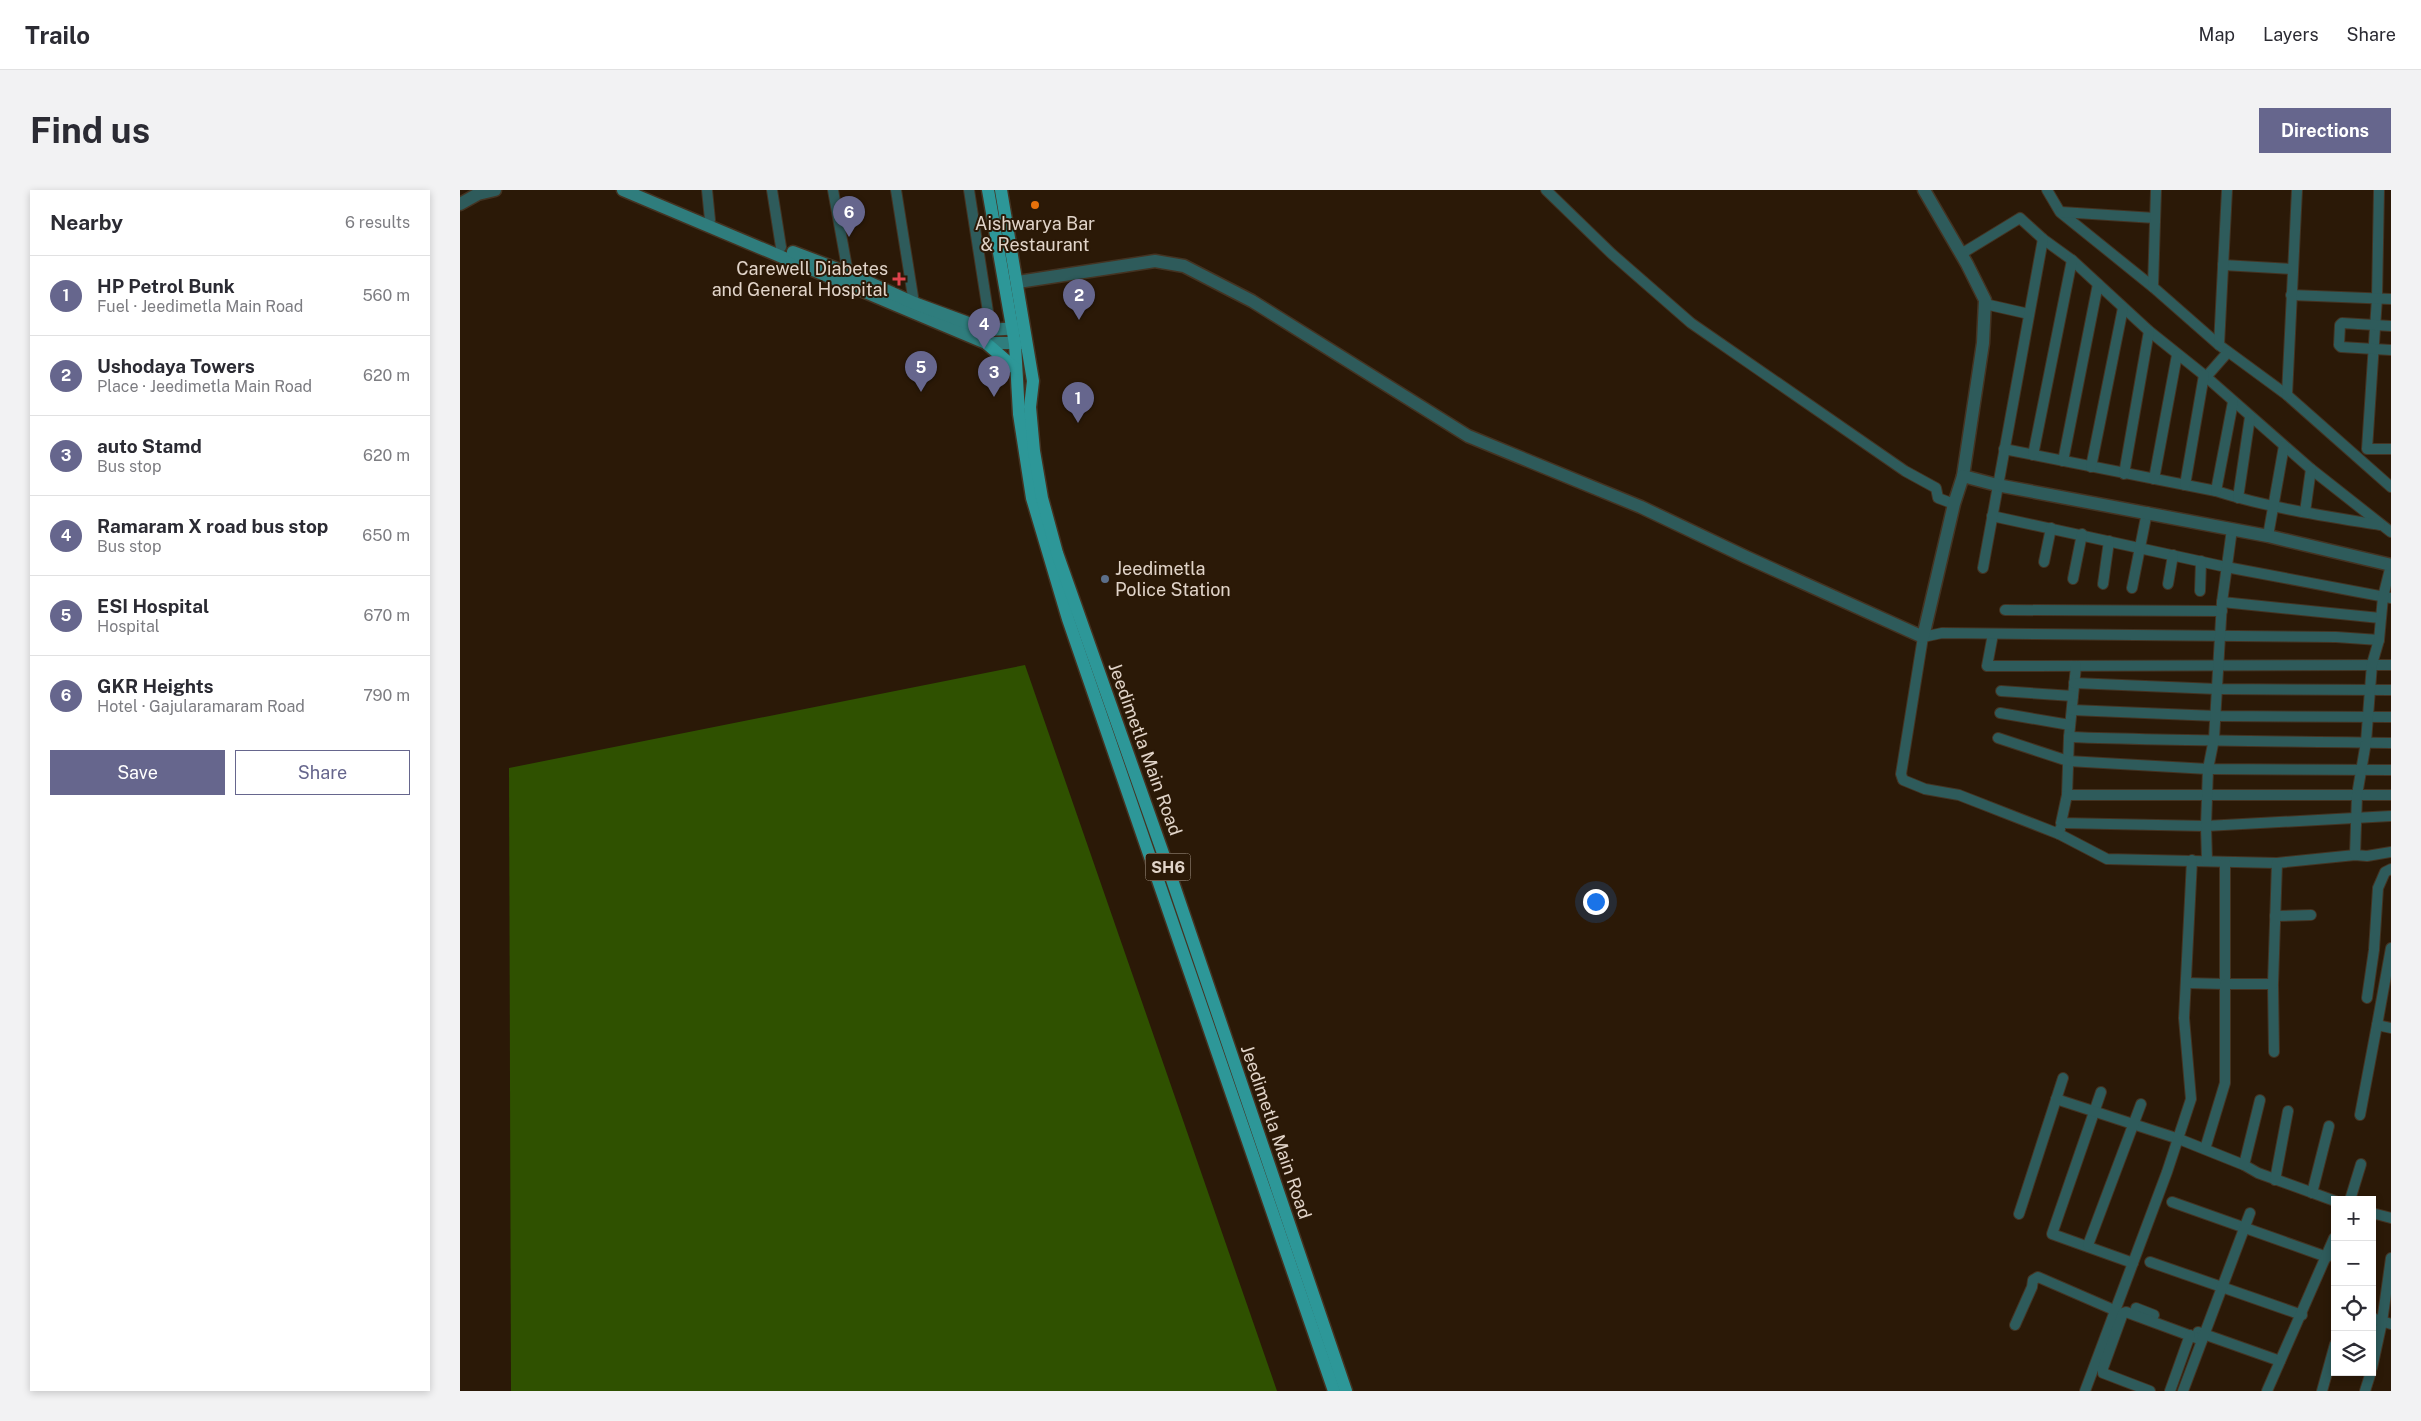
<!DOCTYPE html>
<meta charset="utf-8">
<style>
:root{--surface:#fff;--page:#f2f2f3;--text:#2b2b33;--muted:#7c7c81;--line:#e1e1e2;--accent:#66668d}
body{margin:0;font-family:"Public Sans",sans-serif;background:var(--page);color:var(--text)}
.controls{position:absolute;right:15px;bottom:15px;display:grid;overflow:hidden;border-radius:0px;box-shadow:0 2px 8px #0003}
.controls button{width:45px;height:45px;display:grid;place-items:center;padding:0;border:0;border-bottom:1px solid var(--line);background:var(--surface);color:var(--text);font:25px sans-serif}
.you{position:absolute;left:1135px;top:711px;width:18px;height:18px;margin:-12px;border:4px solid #fff;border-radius:50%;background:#1a73e8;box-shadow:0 0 0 8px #1a73e833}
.badge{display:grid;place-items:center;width:32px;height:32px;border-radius:50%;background:var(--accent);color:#fff;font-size:16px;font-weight:700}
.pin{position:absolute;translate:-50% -41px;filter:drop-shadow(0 1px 2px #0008)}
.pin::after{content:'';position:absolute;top:26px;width:18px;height:15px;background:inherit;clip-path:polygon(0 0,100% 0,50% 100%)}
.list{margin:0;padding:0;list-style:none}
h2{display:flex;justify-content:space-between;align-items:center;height:65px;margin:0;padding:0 20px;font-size:21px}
h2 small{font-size:16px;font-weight:400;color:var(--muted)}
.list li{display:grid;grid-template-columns:32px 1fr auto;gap:15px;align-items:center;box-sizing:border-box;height:80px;padding:0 20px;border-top:1px solid var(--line)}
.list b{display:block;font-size:19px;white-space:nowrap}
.list p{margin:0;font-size:16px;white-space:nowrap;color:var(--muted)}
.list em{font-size:16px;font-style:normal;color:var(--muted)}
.actions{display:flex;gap:10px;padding:15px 20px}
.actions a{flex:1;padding:11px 0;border:1px solid var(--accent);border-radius:0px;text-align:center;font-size:18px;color:var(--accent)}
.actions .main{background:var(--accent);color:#fff}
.icon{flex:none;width:28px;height:28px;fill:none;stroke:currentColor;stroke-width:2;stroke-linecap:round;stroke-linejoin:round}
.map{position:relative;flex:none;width:1931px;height:1201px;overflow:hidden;border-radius:0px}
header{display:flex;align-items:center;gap:30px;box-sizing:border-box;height:70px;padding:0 25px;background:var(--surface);border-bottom:1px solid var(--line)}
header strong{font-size:24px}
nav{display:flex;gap:28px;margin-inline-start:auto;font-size:18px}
.intro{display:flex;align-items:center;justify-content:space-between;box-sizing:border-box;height:120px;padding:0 30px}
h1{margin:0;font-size:35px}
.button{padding:12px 22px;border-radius:0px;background:var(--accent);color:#fff;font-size:18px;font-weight:700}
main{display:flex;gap:30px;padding:0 30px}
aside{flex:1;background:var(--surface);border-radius:0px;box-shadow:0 2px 8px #0003}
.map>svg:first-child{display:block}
.forest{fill:#2f5100}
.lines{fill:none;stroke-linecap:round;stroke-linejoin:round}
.minor-casing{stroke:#432;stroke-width:12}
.tertiary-casing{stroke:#432;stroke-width:15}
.secondary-casing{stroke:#432;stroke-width:15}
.primary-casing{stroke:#432;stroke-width:15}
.minor{stroke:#2e5b5b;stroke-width:10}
.tertiary{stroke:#2e5b5b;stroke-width:12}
.secondary{stroke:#2f7d7d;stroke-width:12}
.primary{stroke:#2d9798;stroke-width:12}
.food-dot{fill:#e8710a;stroke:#2b1907;stroke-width:2}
.health-dot{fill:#e0444e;stroke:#2b1907;stroke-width:2}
.service-dot{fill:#5c6f8a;stroke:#2b1907;stroke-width:2}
.labels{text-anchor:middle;stroke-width:4;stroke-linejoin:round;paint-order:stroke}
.shield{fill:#2b1907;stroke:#aa9c8f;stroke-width:1}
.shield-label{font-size:16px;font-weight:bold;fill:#e1d4c9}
.poi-label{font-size:18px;fill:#e1d4c9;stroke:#2b1907}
.street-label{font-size:18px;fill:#e1d4c9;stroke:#2b1907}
</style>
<header>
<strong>Trailo</strong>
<nav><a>Map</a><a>Layers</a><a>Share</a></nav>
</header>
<div class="intro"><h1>Find us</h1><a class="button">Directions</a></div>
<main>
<aside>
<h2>Nearby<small>6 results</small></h2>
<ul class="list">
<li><span class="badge">1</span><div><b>HP Petrol Bunk</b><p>Fuel · Jeedimetla Main Road</p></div><em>560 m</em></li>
<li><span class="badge">2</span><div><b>Ushodaya Towers</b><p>Place · Jeedimetla Main Road</p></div><em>620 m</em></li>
<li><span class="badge">3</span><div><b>auto Stamd</b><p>Bus stop</p></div><em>620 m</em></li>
<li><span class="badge">4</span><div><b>Ramaram X road bus stop</b><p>Bus stop</p></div><em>650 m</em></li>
<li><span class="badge">5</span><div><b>ESI Hospital</b><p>Hospital</p></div><em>670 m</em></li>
<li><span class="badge">6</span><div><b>GKR Heights</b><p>Hotel · Gajularamaram Road</p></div><em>790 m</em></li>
</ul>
<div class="actions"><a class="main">Save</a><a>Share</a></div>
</aside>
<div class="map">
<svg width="1931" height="1201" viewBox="0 0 1931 1201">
<rect width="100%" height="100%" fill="#2b1907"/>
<path class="forest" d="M565 475 817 1201H51L49 578Z"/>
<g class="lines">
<defs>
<g id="minor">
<path d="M247 0 250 30"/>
<path d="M312 0 321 57"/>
<path d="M373 0 388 83"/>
<path d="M436 0 454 113"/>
<path d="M509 0 531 141"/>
<path d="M1086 0 1152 64 1231 133 1445 281 1476 298 1478 308 1494 314"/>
<path d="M1587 0 1600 22 1693 97 1759 155 1827 205 1931 297"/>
<path d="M1919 0 1917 108 1907 259H1931"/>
<path d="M1601 22 1695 28"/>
<path d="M1501 64 1560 28 1583 49 1612 70 1689 141 1744 185 1851 279 1931 342"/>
<path d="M1763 75 1832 79"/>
<path d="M1693 97 1696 0"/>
<path d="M1831 105 1931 109"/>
<path d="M1525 114 1569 124"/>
<path d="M1931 136 1882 133 1880 135 1879 155 1881 157 1931 160"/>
<path d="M1759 155 1767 0"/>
<path d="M1746 187 1768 162"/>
<path d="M1827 205 1837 0"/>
<path d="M1544 259 1756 301C1809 318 1865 326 1920 335"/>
<path d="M1573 265 1612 70"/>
<path d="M1603 271 1638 94"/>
<path d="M1631 277 1663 118"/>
<path d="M1664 284 1689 141"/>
<path d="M1694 289 1717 165"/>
<path d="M1725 295 1744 185"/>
<path d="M1756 301 1773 212"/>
<path d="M1778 308 1790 227"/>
<path d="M1845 322 1851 279"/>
<path d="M1532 326 1766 377 1931 408"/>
<path d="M1808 346 1824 256"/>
<path d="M1584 372 1591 338"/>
<path d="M1523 378 1583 49"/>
<path d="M1613 389 1622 344"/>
<path d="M1643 394 1649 351"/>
<path d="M1708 394 1713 365"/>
<path d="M1672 398 1687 322"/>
<path d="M1740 401 1741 371"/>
<path d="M1762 412 1920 428"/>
<path d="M1545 420 1762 421"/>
<path d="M1533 444 1527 476 1931 475"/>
<path d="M1616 476 1609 547 1607 605 1601 633 1746 636 1931 626"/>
<path d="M1614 493 1757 499 1931 500"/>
<path d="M1541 501 1613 506"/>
<path d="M1612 520 1756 526 1931 527"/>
<path d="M1540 523 1610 535"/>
<path d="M1609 547C1717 551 1824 551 1931 553"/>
<path d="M1538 548 1608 571 1748 579 1931 580"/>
<path d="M1607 605H1931"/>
<path d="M1600 639 1599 644 1647 669 1817 673 1895 665 1907 666 1931 662"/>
<path d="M1599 644 1499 605 1465 599 1443 590 1441 584 1463 447 1482 443 1876 447 1919 450"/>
<path d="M1895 665 1897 605 1906 552 1912 474 1919 450 1923 407 1931 375"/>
<path d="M1747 671 1746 636 1748 579 1754 549 1762 412 1772 339"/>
<path d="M1815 726 1851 725"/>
<path d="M1931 758 1917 835 1931 838"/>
<path d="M1726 793 1765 794V672"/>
<path d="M1813 794 1814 862"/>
<path d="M1907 808 1914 760 1918 698 1925 682 1931 679"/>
<path d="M1641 902 1592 1044 1673 1073"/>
<path d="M1596 909 1719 949 1784 975 1798 983 1875 1011"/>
<path d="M1900 925 1917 835"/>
<path d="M1745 959 1765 893V794H1813L1817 673"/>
<path d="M1784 975 1800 910"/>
<path d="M1815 990 1828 921"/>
<path d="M1852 1003 1869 936"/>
<path d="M1890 1010 1901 974"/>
<path d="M1712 1012 1867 1067"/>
<path d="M1912 1023 1931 1028"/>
<path d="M1559 1024 1603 888"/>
<path d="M1628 1055 1681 914"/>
<path d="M1690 1072 1842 1125"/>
<path d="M1676 1118 1694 1125"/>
<path d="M1912 1128 1931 1134"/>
<path d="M1555 1135 1572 1097 1573 1090 1578 1087 1654 1120"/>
<path d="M1738 1142 1820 1171"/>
<path d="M1912 1178 1922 1132 1931 1068"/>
<path d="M1625 1201 1707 982 1731 909 1724 828 1732 670"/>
<path d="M1690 1201 1643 1183V1178L1663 1123 1666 1122 1742 1150"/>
<path d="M1710 1201 1730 1145"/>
<path d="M1723 1201 1790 1023"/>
<path d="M1807 1201 1874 1048"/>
<path d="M1862 1201 1875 1154"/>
<path d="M1905 1201 1911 1182"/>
</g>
<g id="tertiary">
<path d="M1464 0 1507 74 1525 110 1523 153 1503 286"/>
<path d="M0 14 18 4 35 0"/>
<path d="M558 92 695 71 724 76 792 111 1008 246 1181 317 1286 367 1463 447 1494 314 1503 286 1537 295 1808 346 1931 375"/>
</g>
<g id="secondary">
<path d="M163 0 526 153H562"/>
<path d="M333 62 388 83 454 113 527 140 560 138"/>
</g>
<g id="primary">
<path d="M528 0 555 154 559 224 572 308 608 429 874 1201"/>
<path d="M541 0 573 191 570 217 574 261 582 308 597 363 705 669 886 1201"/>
<path d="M526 153 556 179"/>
</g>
</defs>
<use href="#minor" class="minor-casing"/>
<use href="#tertiary" class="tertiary-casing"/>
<use href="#secondary" class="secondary-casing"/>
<use href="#primary" class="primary-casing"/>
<use href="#minor" class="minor"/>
<use href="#tertiary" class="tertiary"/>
<use href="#secondary" class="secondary"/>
<use href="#primary" class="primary"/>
</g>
<circle class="food-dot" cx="575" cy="15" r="5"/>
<path class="health-dot" d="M436.5 81.5h5v5h5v5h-5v5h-5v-5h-5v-5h5z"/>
<circle class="service-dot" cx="645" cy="389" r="5"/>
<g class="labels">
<rect class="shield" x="685.5" y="663.5" width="45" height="27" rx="4"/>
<g class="shield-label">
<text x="708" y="683">SH6</text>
</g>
<g class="poi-label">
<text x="575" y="40">Aishwarya Bar<tspan x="575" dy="21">&amp; Restaurant</tspan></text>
<text x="428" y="85" text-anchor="end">Carewell Diabetes<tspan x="428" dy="21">and General Hospital</tspan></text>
<text x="655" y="385" text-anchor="start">Jeedimetla<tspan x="655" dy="21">Police Station</tspan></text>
</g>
<g class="street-label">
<text transform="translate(685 559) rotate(70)" y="6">Jeedimetla Main Road</text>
<text transform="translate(816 942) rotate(71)" y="6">Jeedimetla Main Road</text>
</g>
</g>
</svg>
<div class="controls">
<button>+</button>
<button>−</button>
<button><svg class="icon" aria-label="locate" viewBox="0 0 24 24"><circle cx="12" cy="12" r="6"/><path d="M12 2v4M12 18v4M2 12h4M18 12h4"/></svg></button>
<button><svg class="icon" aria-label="layers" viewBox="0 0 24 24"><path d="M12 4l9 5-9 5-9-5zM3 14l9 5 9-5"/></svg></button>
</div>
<div class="you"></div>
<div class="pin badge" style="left:618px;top:233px">1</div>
<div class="pin badge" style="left:619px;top:130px">2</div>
<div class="pin badge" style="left:534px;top:207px">3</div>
<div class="pin badge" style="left:524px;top:159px">4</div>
<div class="pin badge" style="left:461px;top:202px">5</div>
<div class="pin badge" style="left:389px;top:47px">6</div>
</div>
</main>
